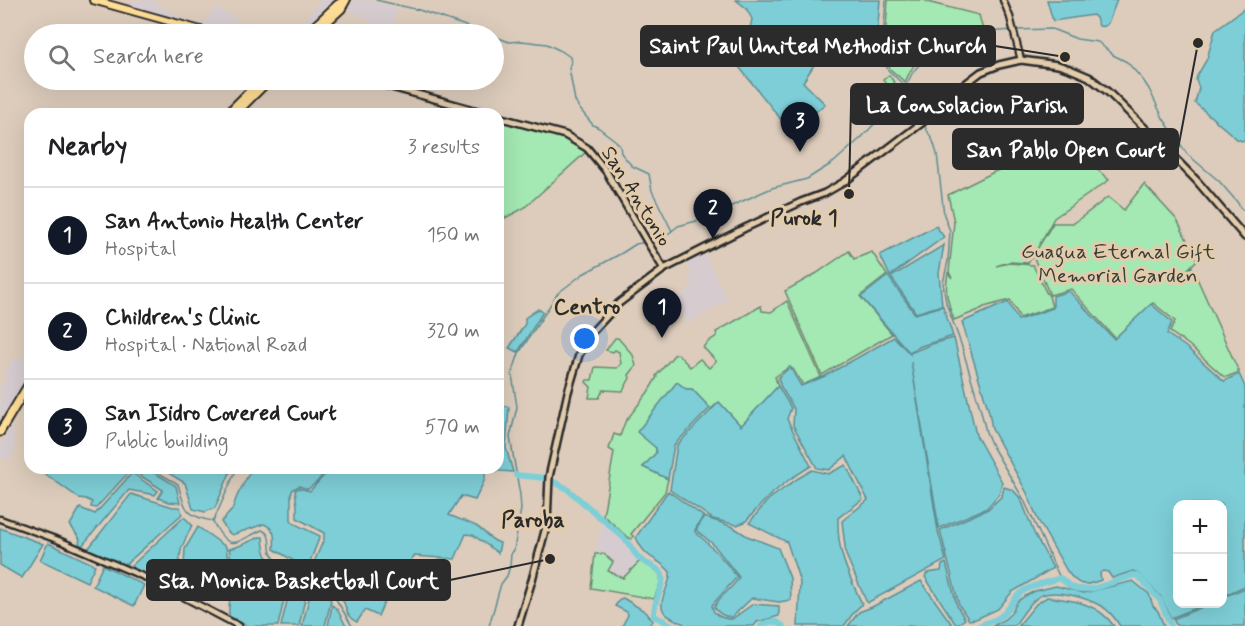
<!DOCTYPE html>
<meta charset="utf-8">
<style>
:root{--surface:#fff;--page:#f2f2f2;--text:#202124;--muted:#757577;--line:#e0e0e0;--accent:#111827}
body{margin:0;font-family:Mynerve,sans-serif;background:var(--page);color:var(--text)}
.controls{position:absolute;right:18px;bottom:18px;display:grid;overflow:hidden;border-radius:12px;box-shadow:0 6px 24px #0002}
.controls button{width:54px;height:54px;display:grid;place-items:center;padding:0;border:0;border-bottom:2px solid var(--line);background:var(--surface);color:var(--text);font:30px sans-serif}
.you{position:absolute;left:585px;top:339px;width:21px;height:21px;margin:-15px;border:4px solid #fff;border-radius:50%;background:#1a73e8;box-shadow:0 0 0 9px #1a73e833}
.badge{display:grid;place-items:center;width:39px;height:39px;border-radius:50%;background:var(--accent);color:#fff;font-size:20px;font-weight:700}
.pin{position:absolute;translate:-50% -50px;filter:drop-shadow(0 2px 3px #0008)}
.pin::after{content:'';position:absolute;top:32px;width:21px;height:18px;background:inherit;clip-path:polygon(0 0,100% 0,50% 100%)}
.list{margin:0;padding:0;list-style:none}
h2{display:flex;justify-content:space-between;align-items:center;height:78px;margin:0;padding:0 24px;font-size:26px}
h2 small{font-size:20px;font-weight:400;color:var(--muted)}
.list li{display:grid;grid-template-columns:39px 1fr auto;gap:18px;align-items:center;box-sizing:border-box;height:96px;padding:0 24px;border-top:2px solid var(--line)}
.list b{display:block;font-size:22px;white-space:nowrap}
.list p{margin:0;font-size:20px;white-space:nowrap;color:var(--muted)}
.list em{font-size:20px;font-style:normal;color:var(--muted)}
.icon{flex:none;width:33px;height:33px;fill:none;stroke:currentColor;stroke-width:2;stroke-linecap:round;stroke-linejoin:round}
.map{position:relative;flex:none;width:1245px;height:626px;overflow:hidden}
.search{position:absolute;background:var(--surface);box-shadow:0 6px 24px #0002;left:24px;top:24px;width:480px;height:66px;display:flex;align-items:center;gap:15px;box-sizing:border-box;padding:0 21px;border-radius:33px;color:var(--muted);font-size:22px}
.panel{position:absolute;background:var(--surface);box-shadow:0 6px 24px #0002;left:24px;top:108px;width:480px;height:366px;border-radius:18px}
.map>svg:first-child{display:block}
.built{fill:#d6ccd0}
.green{fill:#a4e8b3;stroke:#688a6f;stroke-width:1.5}
.water{fill:#7eced7;stroke:#5d8d92;stroke-width:1.5}
.lines{fill:none;stroke-linecap:round;stroke-linejoin:round}
.stream{stroke:#5d8d92;stroke-width:1.5}
.river{stroke:#7eced7;stroke-width:6}
.tertiary-casing{stroke:#2b2b2b;stroke-width:9}
.secondary-casing{stroke:#2b2b2b;stroke-width:10}
.primary-casing{stroke:#2b2b2b;stroke-width:10}
.trunk-casing{stroke:#2b2b2b;stroke-width:11}
.tertiary{stroke:#e3ccac;stroke-width:4.5}
.secondary{stroke:#e3ccac;stroke-width:5}
.primary{stroke:#fedd96;stroke-width:6}
.trunk{stroke:#fedd96;stroke-width:7}
.labels{text-anchor:middle;stroke-width:6;stroke-linejoin:round;paint-order:stroke}
.street-label{font-size:21px;fill:#2b2b2b;stroke:#e3ccac}
.park-label{font-size:21px;fill:#373e39;stroke:#e3ccac}
.neighbourhood-label{font-size:22px;font-weight:bold;fill:#2b2b2b;stroke:#e3ccac}
.leader{fill:none;stroke:#2b2b2b;stroke-width:2}
.callout-dot{fill:#2b2b2b;stroke:#e3ccac;stroke-width:2}
.callout{fill:#2b2b2b;stroke:#2b2b2b;stroke-width:2}
.callout-label{font-size:22px;text-anchor:middle;font-weight:bold;fill:#fff}
</style>
<div class="map">
<svg width="1245" height="626" viewBox="0 0 1245 626">
<rect width="100%" height="100%" fill="#ddccbc"/>
<filter id="ink" filterUnits="userSpaceOnUse"><feTurbulence type="fractalNoise" baseFrequency=".0167" numOctaves="2"/><feDisplacementMap in="SourceGraphic" scale="12" xChannelSelector="R" yChannelSelector="G"/><feConvolveMatrix kernelMatrix="1 2 1 2 8 2 1 2 1" color-interpolation-filters="sRGB"/></filter>
<g filter="url(#ink)">
<g class="built">
<path d="M133 0H154L173 14 202 26 216 7 263 34H218L129 7Z"/>
<path d="M320 0H338L303 34H297L302 31 300 28 306 17Z"/>
<path d="M355 0 372 1 398 10 391 28 378 25 347 8Z"/>
<path d="M158 23 206 34H176Z"/>
<path d="M237 80H256L243 93 234 84Z"/>
<path d="M705 255 728 300 687 324 681 309H679L672 301 693 287 687 277 692 274 686 262Z"/>
<path d="M30 357V370L0 422V388L6 379 4 376 12 360Z"/>
<path d="M12 423 15 450 9 461 0 457V447Z"/>
<path d="M602 523 623 539H625L640 561 623 578 608 571 605 554H595Z"/>
</g>
<g class="green">
<path d="M888 0H926L927 2 979 15 983 30C970 32 953 32 941 38 925 47 912 66 905 82L890 69 884 53Z"/>
<path d="M889 75 900 91 892 95 883 79Z"/>
<path d="M498 121 548 133 566 140 586 152 524 208 503 219 498 215Z"/>
<path d="M1038 160 1086 163 1099 171 1109 180 1054 218 1036 251 1053 223H1074L1108 197 1124 210 1144 184 1177 220 1197 260 1177 280 1192 267 1239 372 1227 377 1223 376 1189 345 1170 332 1175 321 1153 303 1115 338 1071 289 1050 295 1033 256 1028 263 1009 262 996 266 1009 263 1033 265 1046 292 1049 296 1052 307 1020 318 1010 300 984 307 979 310 954 320C948 303 944 291 948 273L952 278 949 272 954 222 948 195 996 171Z"/>
<path d="M849 251 854 259 872 252 887 275 860 296 892 334 822 375 785 291 817 273Z"/>
<path d="M787 301 821 377 803 385 793 369 789 367 775 377 778 386 741 426 719 402 711 409 692 389H686L677 382 638 432 656 448V453L643 467 668 479 665 492 631 534 633 536 631 539C621 534 613 522 603 516L614 452 609 449 614 434 620 436 625 422 648 392 657 377 656 376 674 355 678 354 690 367 700 359 709 368 716 361 703 347 709 341 717 336 716 332 761 306 762 311 771 312Z"/>
<path d="M615 338H618L633 355 636 366 629 375 630 378 623 391 603 390 599 398H589L591 387 586 382 587 380H592L595 367 617 368 621 364 619 352 615 350 613 352 606 350Z"/>
<path d="M595 554H604L613 562 608 571 623 578 640 561C664 575 665 572 654 599L591 588Z"/>
</g>
<g class="water">
<path d="M736 0H880L876 47 870 56 860 58 845 52 832 49 823 51 803 82 825 104 791 132 728 53 749 34 752 19 746 8Z"/>
<path d="M1047 0H1117L1108 23C1106 26 1102 27 1099 26L1096 18 1093 15 1053 21Z"/>
<path d="M1245 8V139L1242 141 1237 139 1195 103 1199 88 1196 80 1197 76 1207 59 1215 30Z"/>
<path d="M936 226 944 237 890 276 880 255Z"/>
<path d="M944 245 939 273 942 305 916 313 891 277Z"/>
<path d="M888 276 915 314 943 306 953 336 921 346 909 352 861 297Z"/>
<path d="M1069 291 1114 339 1151 304 1172 322 1167 334 1186 347 1224 381 1239 374 1245 387V586L1223 596 1222 504H1178V604H1206L1171 618 1161 597 1139 574 1133 571 1112 578 1108 572 1103 571 1100 573 1101 580C1084 587 1078 586 1067 571L1038 520 1027 493 992 429 989 412 962 322 1008 302 1018 320 1053 308V296Z"/>
<path d="M538 309 543 312 518 352 509 348 525 324V318Z"/>
<path d="M894 337 910 354V353L932 344 954 338 976 435 1002 482 999 494 987 508 939 528 911 362 938 531 946 560 867 603 846 555 842 521 868 500 846 456 829 470 817 468 793 425 794 409 781 387 778 378 790 367 801 386 825 376Z"/>
<path d="M677 382 686 389H692L710 408 674 445 668 479 643 467 656 453V448L637 432Z"/>
<path d="M778 386 791 408 787 419 811 466 790 479 769 496 745 522 737 525 713 519 670 490 677 445 719 402 741 426Z"/>
<path d="M498 404 509 407 506 448 513 472 485 470V479L475 500 461 496 449 515C458 519 468 522 476 526 486 532 489 540 500 543L498 553 473 535 466 534 455 559 414 556 392 585 378 616 365 610 357 622C344 616 349 610 342 599 333 588 316 582 311 569L324 539V533L297 518V506L295 490 299 488 310 491 331 468H498Z"/>
<path d="M846 465 863 499 838 518C837 554 848 572 862 604L854 612 844 626H798L800 582 787 542 749 523 768 500 797 479 812 470 828 474Z"/>
<path d="M37 468H130L129 472 96 508 91 507 92 502 86 499 79 498Z"/>
<path d="M135 468C150 468 163 478 176 486L180 503 169 502 158 498 163 490 133 471Z"/>
<path d="M160 468H232L215 508 205 512 193 509 185 483Z"/>
<path d="M252 468H327L318 481 308 489 299 486 293 489 291 494V520L295 524 320 536 307 569 274 549C275 538 276 529 264 524L232 535 228 532 221 522 232 510 237 496Z"/>
<path d="M132 473 158 491 155 495 129 490 82 546 79 543 80 539 70 525 80 508 95 514Z"/>
<path d="M1004 487 1013 490 1021 499 1034 533 1053 568 1012 592 998 609 976 619 969 620 959 605 940 530 988 509 1002 496Z"/>
<path d="M668 491 703 516 695 530V532C711 545 725 561 737 577L712 605C712 615 723 619 732 619L753 604 779 606V616L757 622 754 626H685L684 624C678 621 670 618 666 614 654 603 672 585 670 572 658 557 645 560 636 537Z"/>
<path d="M131 494 173 507H180L182 514 125 565 88 549Z"/>
<path d="M184 517 192 525 181 549 176 591 129 568Z"/>
<path d="M704 517 733 527 747 536 778 548 790 578 791 600 779 602 752 598 732 617C724 617 718 613 714 607L716 604C722 594 734 587 739 577L713 544 696 530Z"/>
<path d="M198 527 226 547 230 575 227 597C211 599 197 589 183 583L185 549Z"/>
<path d="M0 528 43 544 22 578 0 565Z"/>
<path d="M260 537H263C264 560 270 565 290 573L278 626H247L229 616C228 603 232 590 232 577 233 568 231 558 229 549L239 546Z"/>
<path d="M48 543 95 565 87 582 40 560Z"/>
<path d="M946 563 957 606 965 619 956 625 925 577 927 573 941 571 942 565Z"/>
<path d="M103 565 144 585 134 606 93 586Z"/>
<path d="M293 576 308 585 299 626H281Z"/>
<path d="M921 581 953 626H848L859 612 872 607Z"/>
<path d="M1133 581 1149 594 1153 606 1158 611 1164 626H1120C1115 618 1109 610 1101 606 1087 598 1057 589 1042 595 1030 600 1022 616 1014 626H993L1005 619 1012 612 1017 602 1025 596 1035 591 1056 586 1084 593Z"/>
<path d="M312 587 331 600 325 626H302Z"/>
<path d="M1245 588V626H1177L1173 619 1209 604H1222L1223 597Z"/>
<path d="M1047 597C1073 600 1098 603 1114 626H1018L1036 604Z"/>
<path d="M623 598 646 612 653 621 648 626H622L628 615 627 612 615 606 620 599Z"/>
<path d="M332 605 337 609 346 626H328Z"/>
</g>
<g class="lines">
<g class="stream">
<path d="M376 0 419 10 489 34"/>
<path d="M886 0 882 51 883 60 888 70 906 87 912 107 921 121"/>
<path d="M494 36 509 42 522 41 547 44 563 52 570 57 571 62 569 68 575 101 579 108 593 125 599 128 616 141 620 146 621 153 632 166 649 174 652 191 672 231"/>
<path d="M924 125 933 141 937 154 944 215 950 231 948 261 943 283 946 303 961 344 981 411 986 432 992 446 1024 500 1060 578"/>
<path d="M650 240 655 237 668 234 678 226 700 220 772 188 807 179 834 162 861 138 899 98 913 72 935 46 952 38 964 37 986 32 1014 30 1052 29 1077 39 1098 42 1113 55 1127 62 1143 80 1149 89 1163 118 1187 154 1219 181 1238 203 1240 208 1245 211"/>
<path d="M150 468 178 484C185 509 186 517 213 521"/>
<path d="M237 468 213 522C230 554 235 542 262 530 273 535 268 544 271 553 272 555 276 560 277 562L333 594 352 626"/>
<path d="M0 523 56 542 149 582 171 593"/>
<path d="M181 598 232 625"/>
<path d="M489 626 501 584 507 576 510 566 511 554 514 550 521 509 520 495 510 437 517 407 512 374 519 353 558 293 583 274 622 253 636 244 646 242"/>
</g>
<g class="river">
<path d="M516 475 545 478"/>
<path d="M552 481 566 488 623 537C630 544 632 550 638 557 646 567 666 566 662 583 660 594 653 604 654 616L674 626"/>
<path d="M761 626C769 620 776 620 783 626"/>
<path d="M979 626C986 622 995 621 1001 616 1011 609 1013 597 1023 591 1034 584 1048 582 1060 578 1064 581 1068 585 1072 587 1090 595 1117 579 1135 575L1139 577 1160 600 1171 626"/>
</g>
<defs>
<g id="tertiary">
<path d="M1003 0 1010 17 1021 60"/>
<path d="M0 519 58 540 151 580 239 626"/>
</g>
<g id="secondary">
<path d="M366 80 489 114"/>
<path d="M498 117 565 135 587 148 606 171 648 243 664 269"/>
<path d="M518 626 532 580 547 523 549 477 568 392 579 355 593 331 619 303 664 269 745 228 801 202 825 193 844 182 923 122 935 109 960 88 981 72 999 65 1021 60 1058 65 1070 69 1089 77 1108 92 1157 140 1197 181 1245 237"/>
</g>
<path id="primary" d="M93 0 215 34"/>
<g id="trunk">
<path d="M306 34 337 5 345 0"/>
<path d="M314 34 341 9 346 0"/>
<path d="M227 114 261 80"/>
<path d="M235 114 269 80"/>
<path d="M0 432 30 382"/>
</g>
</defs>
<use href="#tertiary" class="tertiary-casing"/>
<use href="#secondary" class="secondary-casing"/>
<use href="#primary" class="primary-casing"/>
<use href="#trunk" class="trunk-casing"/>
<use href="#tertiary" class="tertiary"/>
<use href="#secondary" class="secondary"/>
<use href="#primary" class="primary"/>
<use href="#trunk" class="trunk"/>
</g>
</g>
<g class="labels">
<g class="street-label">
<text transform="translate(637 196) rotate(58)" y="7">San Antonio</text>
</g>
<g class="park-label">
<text x="1118" y="258">Guagua Eternal Gift<tspan x="1118" dy="24">Memorial Garden</tspan></text>
</g>
<g class="neighbourhood-label">
<text x="804" y="225">Purok 1</text>
<text x="587" y="314">Centro</text>
<text x="533" y="527">Paroba</text>
</g>
</g>
<path class="leader" d="M1065 57L995 46M849 194L851 104M1198 43L1178 149M550 559L450 580"/>
<g class="callout-dot">
<circle cx="1065" cy="57" r="6"/>
<circle cx="849" cy="194" r="6"/>
<circle cx="1198" cy="43" r="6"/>
<circle cx="550" cy="559" r="6"/>
</g>
<g class="callout">
<rect x="641" y="26" width="354" height="40" rx="6"/>
<rect x="851" y="84" width="232" height="40" rx="6"/>
<rect x="953" y="129" width="225" height="40" rx="6"/>
<rect x="147" y="560" width="303" height="40" rx="6"/>
</g>
<g class="callout-label">
<text x="818" y="53">Saint Paul United Methodist Church</text>
<text x="967" y="112">La Consolacion Parish</text>
<text x="1066" y="157">San Pablo Open Court</text>
<text x="299" y="588">Sta. Monica Basketball Court</text>
</g>
</svg>
<div class="controls">
<button>+</button>
<button>−</button>
</div>
<div class="you"></div>
<div class="pin badge" style="left:662px;top:338px">1</div>
<div class="pin badge" style="left:713px;top:239px">2</div>
<div class="pin badge" style="left:800px;top:152px">3</div>
<div class="search"><svg class="icon" aria-label="search" viewBox="0 0 24 24"><circle cx="10" cy="10" r="6"/><path d="M15 15l6 6"/></svg>Search here</div>
<section class="panel">
<h2>Nearby<small>3 results</small></h2>
<ul class="list">
<li><span class="badge">1</span><div><b>San Antonio Health Center</b><p>Hospital</p></div><em>150 m</em></li>
<li><span class="badge">2</span><div><b>Children's Clinic</b><p>Hospital · National Road</p></div><em>320 m</em></li>
<li><span class="badge">3</span><div><b>San Isidro Covered Court</b><p>Public building</p></div><em>570 m</em></li>
</ul>
</section>
</div>
